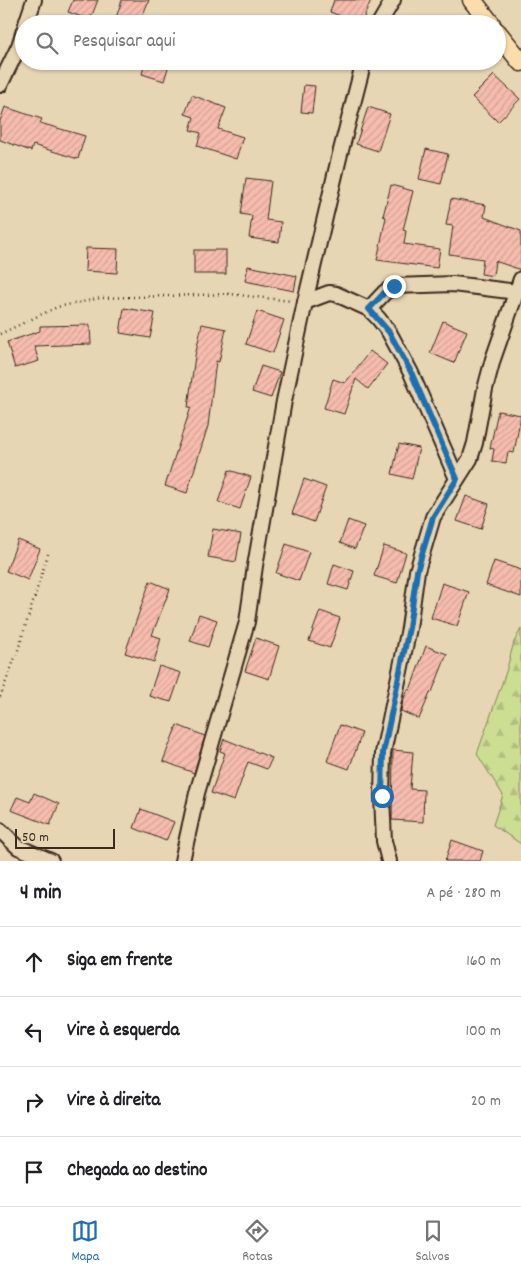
<!DOCTYPE html>
<html lang="pt">
<meta charset="utf-8">
<style>
:root{--surface:#fff;--page:#f6f6f6;--text:#202124;--muted:#757577;--line:#e0e0e0;--accent:#1f6fb2}
body{margin:0;font-family:Dekko,sans-serif;background:var(--page);color:var(--text)}
.scale{position:absolute;left:15px;bottom:12px;width:100px;box-sizing:border-box;padding-left:5px;border:2px solid #3b2a1e;border-top:0;font-size:14px;line-height:18px;white-space:nowrap;color:#3b2a1e;-webkit-text-stroke:4px #e7d6b3;paint-order:stroke}
.stop{position:absolute;width:15px;height:15px;margin:-11px;border:4px solid #1f6fb2;border-radius:50%;background:#fff}
.stop.end{background:#1f6fb2;border-color:#fff;box-shadow:0 1px 5px #0008}
.list{margin:0;padding:0;list-style:none}
h2{display:flex;justify-content:space-between;align-items:center;height:65px;margin:0;padding:0 20px;font-size:21px}
h2 small{font-size:16px;font-weight:400;color:var(--muted)}
.list li{display:grid;grid-template-columns:32px 1fr auto;gap:15px;align-items:center;box-sizing:border-box;height:70px;padding:0 20px;border-top:1px solid var(--line)}
.list b{display:block;font-size:19px;white-space:nowrap}
.list em{font-size:16px;font-style:normal;color:var(--muted)}
.icon{flex:none;width:28px;height:28px;fill:none;stroke:currentColor;stroke-width:2;stroke-linecap:round;stroke-linejoin:round}
.map{position:relative;flex:none;width:521px;height:861px;overflow:hidden}
.search{position:absolute;background:var(--surface);box-shadow:0 1px 4px #0004;left:15px;right:15px;top:15px;height:55px;display:flex;align-items:center;gap:12px;box-sizing:border-box;padding:0 18px;border-radius:28px;color:var(--muted);font-size:19px}
.sheet{height:345px;background:var(--surface)}
nav{display:flex;justify-content:space-around;align-items:center;box-sizing:border-box;height:70px;border-top:1px solid var(--line);background:var(--surface);font-size:14px;color:var(--muted)}
nav a{display:grid;justify-items:center;gap:2px}
nav .on{color:var(--accent)}
.map>svg:first-child{display:block}
.forest{fill:url(#forest-firs);stroke:#848458}
.building{fill:url(#building-hatch);stroke:#3b2a1e}
.lines{fill:none;stroke-linecap:round;stroke-linejoin:round}
.minor-casing{stroke:#3b2a1e;stroke-width:18}
.major-casing{stroke:#3b2a1e;stroke-width:21}
.path{stroke:#3b2a1e;stroke-width:2.5;stroke-dasharray:1 4;stroke-linecap:butt}
.minor{stroke:#e7d6b3;stroke-width:14}
.major{stroke:#fbddab;stroke-width:18}
.route{stroke:#1f6fb2;stroke-width:6}
</style>
<div class="map">
<svg width="521" height="861" viewBox="0 0 521 861">
<defs>
<pattern id="forest-firs" width="22" height="20" patternUnits="userSpaceOnUse" patternTransform="scale(1.25)"><rect width="22" height="20" fill="#ccde92"/><path d="M5 1l3.5 6h-7zM16 11l3.5 6h-7z" fill="#b0bf7d"/></pattern>
<pattern id="building-hatch" width="6" height="6" patternUnits="userSpaceOnUse" patternTransform="scale(1.25)"><rect width="6" height="6" fill="#f6bcae"/><path d="M-1 1l2-2M0 6l6-6M5 7l2-2" fill="none" stroke="#d4a295"/></pattern>
</defs>
<rect width="100%" height="100%" fill="#e7d6b3"/>
<filter id="ink" filterUnits="userSpaceOnUse"><feTurbulence type="fractalNoise" baseFrequency=".02" numOctaves="2"/><feDisplacementMap in="SourceGraphic" scale="10" xChannelSelector="R" yChannelSelector="G"/><feConvolveMatrix kernelMatrix="1 2 1 2 8 2 1 2 1" color-interpolation-filters="sRGB"/></filter>
<g filter="url(#ink)">
<path class="forest" d="M521 629V844L493 825 503 795 477 754 506 672 514 642Z"/>
<g class="building">
<path d="M73 0H98L90 20 68 12Z"/>
<path d="M122 0H149L139 24H114Z"/>
<path d="M334 0H371L361 24 330 12Z"/>
<path d="M145 61H170L164 81 142 74Z"/>
<path d="M494 75 520 99 498 122 472 97Z"/>
<path d="M304 85 315 86 312 113 301 112Z"/>
<path d="M192 95 226 108 218 129 243 137 236 159 197 146 201 133 190 130 194 117 185 114Z"/>
<path d="M5 107 42 119 40 123 85 136 78 159 33 145 31 151 0 140V121Z"/>
<path d="M368 107 390 114 378 151 356 144Z"/>
<path d="M426 149 448 154 441 184 419 179Z"/>
<path d="M246 178 271 181 266 220 281 222 279 242 249 238 252 216 241 214Z"/>
<path d="M391 185 413 191 403 230 406 231 404 244 440 249 437 268 377 260 386 217 383 216Z"/>
<path d="M451 199 486 205 484 217 521 231V270L495 261 493 276 481 274 483 259 449 254 453 226 446 225Z"/>
<path d="M86 248 118 249 117 273 85 271Z"/>
<rect x="194" y="250" width="32" height="24"/>
<path d="M248 266 297 276 294 291 245 281Z"/>
<path d="M124 308 155 313 150 338 120 333Z"/>
<path d="M257 311 284 320 273 353 246 344Z"/>
<path d="M443 321 467 331 454 363 430 353Z"/>
<path d="M202 324 226 329 219 362 216 361 208 426 187 493 165 486 191 407H188L195 356Z"/>
<path d="M90 325 91 344 34 346 39 361 15 368 7 342 40 331V326Z"/>
<path d="M370 351 387 364 368 389 356 379 344 414 324 408 333 379 345 383Z"/>
<path d="M261 366 280 372 271 398 252 392Z"/>
<path d="M498 411 521 415 514 453 508 452 506 463 492 461 494 449 490 448Z"/>
<path d="M399 444 419 448 412 479 392 474Z"/>
<path d="M229 470 251 477 240 509 218 502Z"/>
<path d="M304 479 326 487 314 522 292 514Z"/>
<path d="M466 496 489 504 481 529 457 521Z"/>
<path d="M348 520 364 526 355 549 340 543Z"/>
<path d="M213 529 241 534 236 562 208 557Z"/>
<path d="M18 540 40 549 28 580 6 571Z"/>
<path d="M286 544 309 552 299 581 276 573Z"/>
<path d="M384 546 406 553 397 583 374 576Z"/>
<path d="M494 561 521 570V597L486 585Z"/>
<path d="M334 564 354 571 348 590 328 584Z"/>
<path d="M150 581 170 589 152 635 161 638 154 662 125 653Z"/>
<path d="M442 583 469 592 457 626 431 618Z"/>
<path d="M320 611 340 618 330 648 309 641Z"/>
<path d="M199 614 217 620 208 647 190 641Z"/>
<path d="M256 638 279 646 269 679 245 671Z"/>
<path d="M426 646 447 654 432 692 431 691 419 719 401 711 403 701 408 689 410 690Z"/>
<path d="M159 666 181 673 171 702 149 696Z"/>
<path d="M177 725 205 736 194 773 163 761Z"/>
<path d="M340 725 362 733 349 769 327 761Z"/>
<path d="M224 739 272 758 267 769 248 762 234 801 211 793 225 753 220 751Z"/>
<path d="M393 750 413 752 410 789 424 790 423 822 392 820Z"/>
<path d="M34 793 59 804 50 825 11 810 17 797 30 802Z"/>
<path d="M141 809 174 822 166 841 134 828Z"/>
<path d="M452 840 483 851 480 861H445Z"/>
</g>
<g class="lines">
<defs>
<g id="minor">
<path d="M26 24 34 0"/>
<path d="M379 24 393 0"/>
<path d="M0 85 19 46 24 30"/>
<path d="M305 302 329 293 336 294 369 309 378 318 389 332 411 373 457 479"/>
<path d="M369 309 385 292 395 286 453 284 517 292"/>
<path d="M0 830 18 847 51 861"/>
<path d="M182 861 197 793 247 622 255 566 284 401 305 302 339 158 364 61"/>
<path d="M389 861 384 841 382 796 383 753 409 628 417 571 433 517 470 459 475 443 485 389 493 359 521 279"/>
</g>
<g id="major">
<path d="M472 0 491 24"/>
<path d="M497 32 521 62"/>
</g>
</defs>
<use href="#minor" class="minor-casing"/>
<use href="#major" class="major-casing"/>
<g class="path">
<path d="M0 334 57 307 101 298 230 294 291 301"/>
<path d="M0 697 18 650 48 554"/>
</g>
<use href="#minor" class="minor"/>
<use href="#major" class="major"/>
</g>
</g>
<g class="lines" filter="url(#ink)">
<path class="route" d="M382 796 383 753 409 628 417 571 433 517 457 479 411 372 389 332 369 309 385 292 394 286"/>
</g>
</svg>
<div class="scale">50 m</div>
<div class="stop" style="left:382px;top:796px"></div>
<div class="stop end" style="left:394px;top:286px"></div>
<div class="search"><svg class="icon" aria-label="search" viewBox="0 0 24 24"><circle cx="10" cy="10" r="6"/><path d="M15 15l6 6"/></svg>Pesquisar aqui</div>
</div>
<section class="sheet">
<h2>4 min<small>A pé · 280 m</small></h2>
<ul class="list">
<li><svg class="icon" aria-label="ahead" viewBox="0 0 24 24"><path d="M12 20V5M6 11l6-6 6 6"/></svg><div><b>Siga em frente</b></div><em>160 m</em></li>
<li><svg class="icon" aria-label="left" viewBox="0 0 24 24"><path d="M17 20v-9H6M10 6l-5 5 5 5"/></svg><div><b>Vire à esquerda</b></div><em>100 m</em></li>
<li><svg class="icon" aria-label="right" viewBox="0 0 24 24"><path d="M7 20v-9h11M14 6l5 5-5 5"/></svg><div><b>Vire à direita</b></div><em>20 m</em></li>
<li><svg class="icon" aria-label="arrive" viewBox="0 0 24 24"><path d="M6 21V4h12l-3 4 3 4H6"/></svg><div><b>Chegada ao destino</b></div></li>
</ul>
</section>
<nav>
<a class="on"><svg class="icon" aria-label="map" viewBox="0 0 24 24"><path d="M3 6l6-2 6 2 6-2v14l-6 2-6-2-6 2zM9 4v14M15 6v14"/></svg>Mapa</a>
<a><svg class="icon" aria-label="directions" viewBox="0 0 24 24"><path d="M12 3l9 9-9 9-9-9zM9 14v-3h6M13 9l2 2-2 2"/></svg>Rotas</a>
<a><svg class="icon" aria-label="saved" viewBox="0 0 24 24"><path d="M7 4h10v16l-5-4-5 4z"/></svg>Salvos</a>
</nav>
